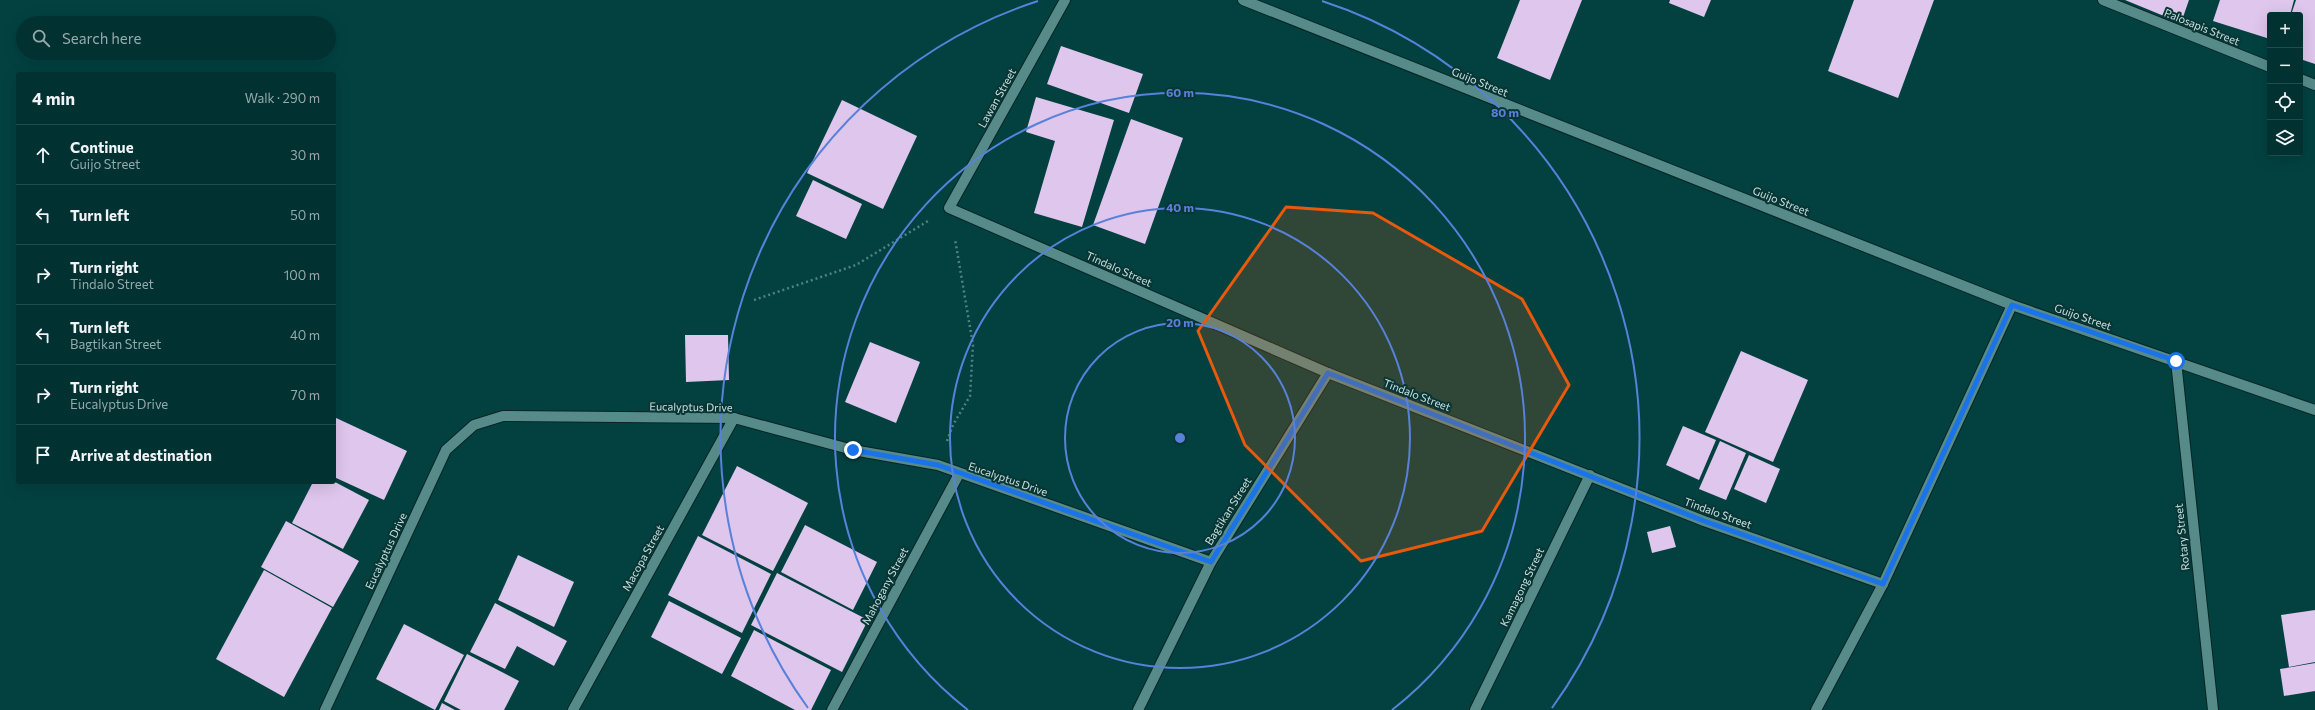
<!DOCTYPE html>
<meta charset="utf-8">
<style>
:root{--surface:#023131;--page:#0c3939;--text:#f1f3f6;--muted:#96a9ab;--line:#234c4d}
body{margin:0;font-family:Commissioner,sans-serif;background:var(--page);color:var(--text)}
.controls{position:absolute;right:12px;top:12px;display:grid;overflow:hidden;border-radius:4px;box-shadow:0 4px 16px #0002}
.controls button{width:36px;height:36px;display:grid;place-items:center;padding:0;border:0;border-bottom:1px solid var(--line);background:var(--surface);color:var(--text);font:20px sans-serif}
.stop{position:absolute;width:12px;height:12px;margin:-9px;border:3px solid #1a73e8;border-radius:50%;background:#fff}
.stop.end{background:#1a73e8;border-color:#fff;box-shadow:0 1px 4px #0008}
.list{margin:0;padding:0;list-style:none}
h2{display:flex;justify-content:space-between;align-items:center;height:52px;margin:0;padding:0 16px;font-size:17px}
h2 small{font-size:13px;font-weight:400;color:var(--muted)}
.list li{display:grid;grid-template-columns:26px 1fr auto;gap:12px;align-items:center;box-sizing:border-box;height:60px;padding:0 16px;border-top:1px solid var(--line)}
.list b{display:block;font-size:15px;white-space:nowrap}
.list p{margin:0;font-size:13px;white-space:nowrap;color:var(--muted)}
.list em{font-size:13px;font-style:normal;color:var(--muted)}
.icon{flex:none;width:22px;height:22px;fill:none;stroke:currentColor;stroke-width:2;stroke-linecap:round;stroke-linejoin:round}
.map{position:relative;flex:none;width:2315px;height:710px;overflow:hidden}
.search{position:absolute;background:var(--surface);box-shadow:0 4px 16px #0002;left:16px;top:16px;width:320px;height:44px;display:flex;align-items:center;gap:10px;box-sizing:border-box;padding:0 14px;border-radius:22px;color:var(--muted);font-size:15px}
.panel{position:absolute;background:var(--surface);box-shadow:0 4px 16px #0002;left:16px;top:72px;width:320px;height:412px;border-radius:4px}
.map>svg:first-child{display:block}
.building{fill:#dec6ec}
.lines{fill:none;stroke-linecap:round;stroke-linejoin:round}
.street-casing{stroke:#072524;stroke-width:12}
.path{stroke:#518181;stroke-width:2.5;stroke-dasharray:2 3;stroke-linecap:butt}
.street{stroke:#568b8a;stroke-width:10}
.route{stroke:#1a73e8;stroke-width:5}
.marked{fill:#e8590c;fill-opacity:0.2;stroke:#e8590c;stroke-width:3;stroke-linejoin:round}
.ring{fill:none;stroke:#5881da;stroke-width:2}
.labels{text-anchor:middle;stroke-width:4;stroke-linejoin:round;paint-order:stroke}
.street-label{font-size:11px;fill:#c5e0df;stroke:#0a3535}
.centre{fill:#5881da;stroke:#0a3535;stroke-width:2}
.ring-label{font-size:12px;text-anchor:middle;font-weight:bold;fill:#5881da;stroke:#0a3535;stroke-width:4;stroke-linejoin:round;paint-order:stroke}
</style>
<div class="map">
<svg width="2315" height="710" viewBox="0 0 2315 710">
<rect width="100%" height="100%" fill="#034141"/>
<g class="building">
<path d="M1520 0H1582L1550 80 1497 58Z"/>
<path d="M1670 0H1711L1704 17 1669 3Z"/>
<path d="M1854 0H1934L1898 98 1828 71Z"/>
<path d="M2125 0H2189L2181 23Z"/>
<path d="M2220 0H2294L2290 15H2270V39L2213 21Z"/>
<path d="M2296 0H2315V64L2300 59V15H2291Z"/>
<path d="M1061 46 1143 74 1129 113 1047 84Z"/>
<path d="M1036 97 1114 120 1082 227 1034 213 1055 141 1026 132Z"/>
<path d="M842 100 917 136 883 209 807 173Z"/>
<path d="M1131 119 1183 138 1145 244 1093 225Z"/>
<path d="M813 180 862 204 846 239 796 216Z"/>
<path d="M685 335H728L729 380 686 382Z"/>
<path d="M870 342 920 362 896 423 845 402Z"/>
<path d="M1741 351 1808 380 1773 462 1705 432Z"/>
<path d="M334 417 407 451 384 500 334 477Z"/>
<path d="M1683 426 1716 440 1699 480 1666 465Z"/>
<path d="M1720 441 1746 453 1726 500 1699 489Z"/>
<path d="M1749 455 1780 469 1766 503 1734 489Z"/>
<path d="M737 466 808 503 773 571 702 535Z"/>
<path d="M313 482H335L369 500 343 549 292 523Z"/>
<path d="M286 521 359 561 333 607 261 567Z"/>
<path d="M805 525 877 562 853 610 781 572Z"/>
<path d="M1670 526 1676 547 1652 553 1647 532Z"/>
<path d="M698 536 771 574 742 633 668 595Z"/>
<path d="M518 555 574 582 554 627 498 600Z"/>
<path d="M264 570 332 608 284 697 216 659Z"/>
<path d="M777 573 868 620 842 672 751 625Z"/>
<path d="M669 601 741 638 722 674 651 637Z"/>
<path d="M495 603 567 641 554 666 517 646 505 669 470 652Z"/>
<path d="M2315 610V662L2289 667 2281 615Z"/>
<path d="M404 624 464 655 435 710 376 679Z"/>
<path d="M754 630 831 670 811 710H795L731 676Z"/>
<path d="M467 654 519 681 504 710H461L444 701Z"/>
<path d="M2315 663V691L2284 696 2280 669Z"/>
<path d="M442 703 455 710H439Z"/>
</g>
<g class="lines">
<defs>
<g id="street">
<path d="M1065 0 949 208 1328 373 1704 521 1883 584"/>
<path d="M1243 0 2012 305 2315 410"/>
<path d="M2103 0 2270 67"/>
<path d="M2300 79 2315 85"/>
<path d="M2176 361 2213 710"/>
<path d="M325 710 446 450 474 425 503 416 734 418 853 450 938 465 1211 562"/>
<path d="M573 710 734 418"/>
<path d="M832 710 959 474"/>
<path d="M1138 710 1211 562 1328 373"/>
<path d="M1475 710 1590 475"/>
<path d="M1816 710 1883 584 2012 305"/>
</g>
</defs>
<use href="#street" class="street-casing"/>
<g class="path">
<path d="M754 300 856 265 928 221"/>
<path d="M947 441 953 425 970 396 973 345 955 239"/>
</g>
<use href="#street" class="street"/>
</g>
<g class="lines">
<path class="route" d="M853 450 938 465 1211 562 1328 373 1704 521 1883 584 2012 305 2176 361"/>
</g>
<path class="marked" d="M1286 207 1373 213 1522 299 1569 385 1482 531 1361 561 1245 445 1198 331Z"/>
<g class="ring">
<circle cx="1180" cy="438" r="115"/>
<circle cx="1180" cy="438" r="230"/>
<path d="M968 710A345 345 0 1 1 1392 710"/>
<path d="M808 708A460 460 0 0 1 1038 1M1322 1A460 460 0 0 1 1552 708"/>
</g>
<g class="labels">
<g class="street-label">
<text transform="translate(2202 27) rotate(22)" y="4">Palosapis Street</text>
<text transform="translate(1480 82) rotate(22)" y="4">Guijo Street</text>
<text transform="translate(997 98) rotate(-61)" y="4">Lawan Street</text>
<text transform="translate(1781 201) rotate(22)" y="4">Guijo Street</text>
<text transform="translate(1119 269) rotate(24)" y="4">Tindalo Street</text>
<text transform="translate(2083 317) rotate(19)" y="4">Guijo Street</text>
<text transform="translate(1417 395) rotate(21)" y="4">Tindalo Street</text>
<text transform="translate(691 407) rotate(1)" y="4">Eucalyptus Drive</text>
<text transform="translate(1008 479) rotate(19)" y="4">Eucalyptus Drive</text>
<text transform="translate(1228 511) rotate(-58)" y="4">Bagtikan Street</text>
<text transform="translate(1718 513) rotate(20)" y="4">Tindalo Street</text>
<text transform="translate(2182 537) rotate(-96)" y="4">Rotary Street</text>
<text transform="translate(386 551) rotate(-65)" y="4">Eucalyptus Drive</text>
<text transform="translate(643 558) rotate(-61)" y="4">Macopa Street</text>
<text transform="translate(885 586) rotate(-62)" y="4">Mahogany Street</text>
<text transform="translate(1522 587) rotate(-64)" y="4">Kamagong Street</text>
</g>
</g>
<circle cx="1180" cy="438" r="6" class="centre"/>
<g class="ring-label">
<text x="1180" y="97">60 m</text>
<text x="1505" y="117">80 m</text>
<text x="1180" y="212">40 m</text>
<text x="1180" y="327">20 m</text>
</g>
</svg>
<div class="controls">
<button>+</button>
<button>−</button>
<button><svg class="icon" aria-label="locate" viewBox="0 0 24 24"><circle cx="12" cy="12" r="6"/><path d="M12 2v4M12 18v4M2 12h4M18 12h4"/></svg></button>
<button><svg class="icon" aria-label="layers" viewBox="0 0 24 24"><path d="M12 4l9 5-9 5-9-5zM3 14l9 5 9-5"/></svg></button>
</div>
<div class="stop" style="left:2176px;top:361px"></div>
<div class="stop end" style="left:853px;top:450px"></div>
<div class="search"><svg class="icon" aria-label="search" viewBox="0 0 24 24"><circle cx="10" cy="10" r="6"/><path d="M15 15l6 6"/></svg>Search here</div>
<section class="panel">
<h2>4 min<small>Walk · 290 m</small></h2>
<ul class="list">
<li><svg class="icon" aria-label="ahead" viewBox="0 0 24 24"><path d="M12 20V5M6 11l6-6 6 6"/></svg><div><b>Continue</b><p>Guijo Street</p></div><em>30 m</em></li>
<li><svg class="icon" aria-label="left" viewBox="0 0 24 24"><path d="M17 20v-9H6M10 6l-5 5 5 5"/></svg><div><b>Turn left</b></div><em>50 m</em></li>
<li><svg class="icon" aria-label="right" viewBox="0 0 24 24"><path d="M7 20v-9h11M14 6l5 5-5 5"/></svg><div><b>Turn right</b><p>Tindalo Street</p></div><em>100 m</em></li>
<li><svg class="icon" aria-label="left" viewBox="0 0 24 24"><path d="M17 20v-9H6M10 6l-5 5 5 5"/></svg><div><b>Turn left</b><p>Bagtikan Street</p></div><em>40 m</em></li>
<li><svg class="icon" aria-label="right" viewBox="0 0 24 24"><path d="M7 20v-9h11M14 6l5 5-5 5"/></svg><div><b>Turn right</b><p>Eucalyptus Drive</p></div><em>70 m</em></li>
<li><svg class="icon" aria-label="arrive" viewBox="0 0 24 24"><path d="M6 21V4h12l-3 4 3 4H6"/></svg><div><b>Arrive at destination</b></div></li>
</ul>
</section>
</div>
